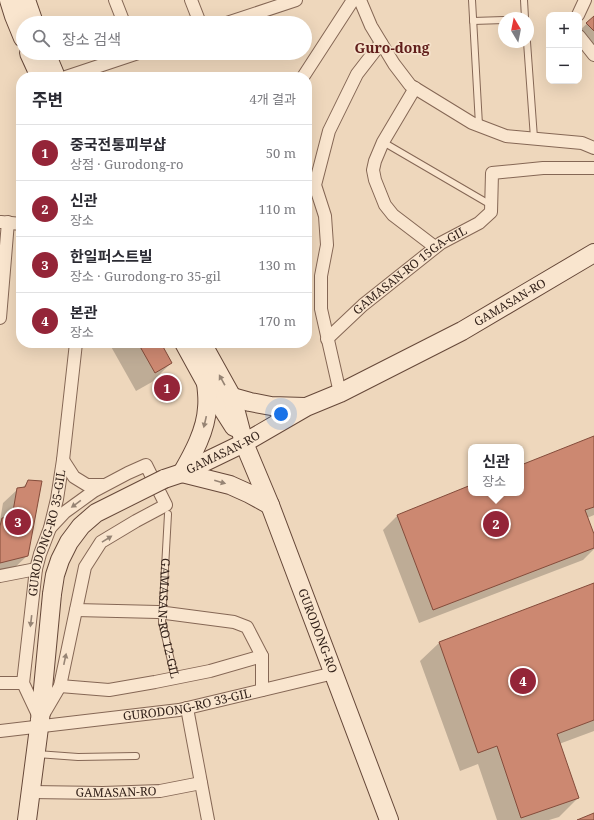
<!DOCTYPE html>
<html lang="ko">
<meta charset="utf-8">
<style>
:root{--surface:#fff;--page:#f7f7f7;--text:#2b2b33;--muted:#7c7c81;--line:#e1e1e2;--accent:#942538}
body{margin:0;font-family:"Noto Serif","Noto Sans KR",serif;background:var(--page);color:var(--text)}
.controls{position:absolute;right:12px;top:12px;display:grid;overflow:hidden;border-radius:8px;box-shadow:0 4px 16px #0002}
.controls button{width:36px;height:36px;display:grid;place-items:center;padding:0;border:0;border-bottom:1px solid var(--line);background:var(--surface);color:var(--text);font:20px sans-serif}
.compass{position:absolute;left:498px;top:12px;width:36px;height:36px;border-radius:50%;background:var(--surface);box-shadow:0 4px 16px #0002;rotate:350deg}
.you{position:absolute;left:281px;top:414px;width:14px;height:14px;margin:-10px;border:3px solid #fff;border-radius:50%;background:#1a73e8;box-shadow:0 0 0 6px #1a73e833}
.badge{display:grid;place-items:center;width:26px;height:26px;border-radius:50%;background:var(--accent);color:#fff;font-size:13px;font-weight:700}
.pin{position:absolute;translate:-50% -50%;border:2px solid #fff;box-shadow:0 1px 4px #0006}
.popup{position:absolute;left:468px;top:444px;width:56px;height:52px;box-sizing:border-box;display:grid;place-content:center;border-radius:8px;background:var(--surface);filter:drop-shadow(0 1px 3px #0005);font-size:13px;white-space:nowrap;color:var(--muted)}
.popup b{font-size:15px;color:var(--text)}
.popup::after{content:'';position:absolute;left:50%;top:100%;margin-left:-8px;border:8px solid transparent;border-top-color:var(--surface)}
.list{margin:0;padding:0;list-style:none}
h2{display:flex;justify-content:space-between;align-items:center;height:52px;margin:0;padding:0 16px;font-size:17px}
h2 small{font-size:13px;font-weight:400;color:var(--muted)}
.list li{display:grid;grid-template-columns:26px 1fr auto;gap:12px;align-items:center;box-sizing:border-box;height:56px;padding:0 16px;border-top:1px solid var(--line)}
.list b{display:block;font-size:15px;white-space:nowrap}
.list p{margin:0;font-size:13px;white-space:nowrap;color:var(--muted)}
.list em{font-size:13px;font-style:normal;color:var(--muted)}
.icon{flex:none;width:22px;height:22px;fill:none;stroke:currentColor;stroke-width:2;stroke-linecap:round;stroke-linejoin:round}
.map{position:relative;flex:none;width:594px;height:820px;overflow:hidden}
.search{position:absolute;background:var(--surface);box-shadow:0 4px 16px #0002;left:16px;top:16px;width:296px;height:44px;display:flex;align-items:center;gap:10px;box-sizing:border-box;padding:0 14px;border-radius:22px;color:var(--muted);font-size:15px}
.panel{position:absolute;background:var(--surface);box-shadow:0 4px 16px #0002;left:16px;top:72px;width:296px;height:276px;border-radius:16px}
.map>svg:first-child{display:block}
.shadow{fill:#0003}
.building{fill:#cc8871;stroke:#844c3b}
.lines{fill:none;stroke-linecap:round;stroke-linejoin:round}
.lane-casing{stroke:#856755;stroke-width:8}
.street-casing{stroke:#856755;stroke-width:14}
.secondary-casing{stroke:#664839;stroke-width:20}
.lane{stroke:#f9e5ce;stroke-width:6}
.street{stroke:#f9e5ce;stroke-width:12}
.secondary{stroke:#f9e5ce;stroke-width:18}
.secondary-bridge-casing{stroke:#664839;stroke-width:20;stroke-linecap:butt}
.secondary-bridge{stroke:#f9e5ce;stroke-width:18}
.oneway{fill:#968474}
.labels{text-anchor:middle;stroke-width:3.5;stroke-linejoin:round;paint-order:stroke}
.street-label{font-size:12px;fill:#34231b;stroke:#f5e2cb}
.quarter-label{font-size:14px;font-weight:bold;fill:#601d1a;stroke:#f5e2cb}
</style>
<div class="map">
<svg width="594" height="820" viewBox="0 0 594 820">
<rect width="100%" height="100%" fill="#eed7bc"/>
<g class="shadow">
<path d="M594 17V51L579 31Z"/>
<path d="M109 343H160L171 363 152 382 136 391Z"/>
<path d="M594 437V515L587 518 594 537V549L583 560 419 623 383 530 398 515 471 486V493H521V466Z"/>
<path d="M29 481 27 556 12 570 0 573V521L3 503 18 489 22 488Z"/>
<path d="M594 584V731L559 744 578 798 559 817 549 820H497L478 764 460 771 420 661 439 643Z"/>
</g>
<g class="building">
<path d="M594 16V31L586 23Z"/>
<path d="M138 343H161L172 363 155 373Z"/>
<path d="M594 436V507L585 510 594 534V548L433 610 397 515 471 485V493H521V465Z"/>
<path d="M28 480 42 481 28 556 0 563V526L2 518 12 517 17 488 25 487Z"/>
<path d="M594 583V720L557 734 579 798 521 818 497 746 478 753 439 642Z"/>
<path d="M594 813V820H577Z"/>
</g>
<g class="lines">
<defs>
<g id="lane">
<path d="M472 0 479 125"/>
<path d="M524 0 525 18"/>
<path d="M473 21 504 20"/>
<path d="M527 42 534 138"/>
<path d="M383 142 491 205"/>
<path id="s1" d="M168 514 162 622 175 678"/>
<path d="M37 754 78 757 136 756"/>
</g>
<g id="street">
<path d="M115 0 124 23"/>
<path d="M191 0 200 23"/>
<path d="M360 0 371 26 394 64 410 85 472 123 506 136 582 143 594 148"/>
<path d="M578 15 585 0"/>
<path d="M227 23 296 0"/>
<path d="M579 36 594 55"/>
<path d="M66 77 138 53"/>
<path d="M303 77 353 0"/>
<path d="M415 88 383 142 375 161 373 170 375 180 385 205 393 215 435 247"/>
<path d="M1 222 21 224"/>
<path d="M0 318 8 222"/>
<path id="s2" d="M327 339 363 305 441 243 479 223 491 212 492 173 543 168H594"/>
<path d="M340 393 321 309V276L327 245 325 216 315 185 329 131 357 74 381 43"/>
<path d="M63 460 74 477 87 485H103"/>
<path d="M0 576 36 569"/>
<path d="M76 610 158 612 234 622 247 627 262 656V690"/>
<path d="M0 683H23"/>
<path d="M60 686 109 690 155 682 210 671 262 656"/>
<path d="M187 708 208 820"/>
<path d="M43 715 60 686 85 567 101 542 136 521 166 505 146 465 128 473 94 491 65 512 50 528"/>
<path id="s3" d="M39 717 23 683 36 569 40 554 50 528 57 499 63 460 76 343"/>
<path id="s4" d="M0 731 179 710 334 673"/>
<path id="s5" d="M31 792 103 793 160 791 201 783"/>
</g>
<g id="secondary">
<path d="M9 0 14 16 23 38"/>
<path d="M26 0 34 23"/>
<path d="M29 53 40 77"/>
<path d="M46 53 56 77"/>
<path d="M184 343 206 383 234 427"/>
<path id="s6" d="M202 343 232 397 244 443 270 505 389 820"/>
<path d="M206 383C207 391 208 400 207 408 206 430 193 454 182 473L230 485 250 494 270 505"/>
<path d="M232 397 250 402 271 406 305 407"/>
<path id="s7" d="M164 479 182 473 244 443 306 407 340 393 462 331 594 253"/>
<path d="M27 820 40 720 52 594"/>
</g>
</defs>
<use href="#lane" class="lane-casing"/>
<use href="#street" class="street-casing"/>
<use href="#secondary" class="secondary-casing"/>
<use href="#lane" class="lane"/>
<use href="#street" class="street"/>
<use href="#secondary" class="secondary"/>
<defs>
<path id="secondary-bridge" d="M52 594 55 575 60 560 69 542 81 526 96 513 164 479"/>
</defs>
<use href="#secondary-bridge" class="secondary-bridge-casing"/>
<use href="#secondary-bridge" class="secondary-bridge"/>
</g>
<defs><path id="oneway-solid" d="M-6-.8H1V-3.2L6.5 0L1 3.2V.8H-6Z"/></defs>
<g class="oneway">
<use href="#oneway-solid" transform="translate(222 380) rotate(-119)"/>
<use href="#oneway-solid" transform="translate(205 422) rotate(103)"/>
<use href="#oneway-solid" transform="translate(220 482) rotate(16)"/>
<use href="#oneway-solid" transform="translate(76 504) rotate(144)"/>
<use href="#oneway-solid" transform="translate(107 539) rotate(-32)"/>
<use href="#oneway-solid" transform="translate(31 621) rotate(97)"/>
<use href="#oneway-solid" transform="translate(65 659) rotate(-78)"/>
</g>
<g class="labels">
<g class="street-label">
<text dy="4" stroke="none"><textPath href="#s2" startOffset="108">GAMASAN-RO 15GA-GIL</textPath></text>
<text dy="4" stroke="none"><textPath href="#s7" startOffset="389">GAMASAN-RO</textPath></text>
<text dy="4" stroke="none"><textPath href="#s7" startOffset="65">GAMASAN-RO</textPath></text>
<text dy="4" stroke="none"><textPath href="#s3" startOffset="190">GURODONG-RO 35-GIL</textPath></text>
<text dy="4" stroke="none"><textPath href="#s1" startOffset="105">GAMASAN-RO 12-GIL</textPath></text>
<text dy="4" stroke="none"><textPath href="#s6" startOffset="311">GURODONG-RO</textPath></text>
<text dy="4" stroke="none"><textPath href="#s4" startOffset="189">GURODONG-RO 33-GIL</textPath></text>
<text dy="4" stroke="none"><textPath href="#s5" startOffset="85">GAMASAN-RO</textPath></text>
</g>
<g class="quarter-label">
<text x="392" y="53">Guro-dong</text>
</g>
</g>
</svg>
<div class="controls">
<button>+</button>
<button>−</button>
</div>
<svg class="compass" viewBox="-18 -18 36 36"><path d="M0-13l5 13h-10z" fill="#e53935"/><path d="M0 13l5-13h-10z" fill="#7c7c81"/></svg>
<div class="you"></div>
<div class="pin badge" style="left:167px;top:388px">1</div>
<div class="pin badge" style="left:496px;top:524px">2</div>
<div class="popup"><b>신관</b>장소</div>
<div class="pin badge" style="left:18px;top:522px">3</div>
<div class="pin badge" style="left:523px;top:681px">4</div>
<div class="search"><svg class="icon" aria-label="search" viewBox="0 0 24 24"><circle cx="10" cy="10" r="6"/><path d="M15 15l6 6"/></svg>장소 검색</div>
<section class="panel">
<h2>주변<small>4개 결과</small></h2>
<ul class="list">
<li><span class="badge">1</span><div><b>중국전통피부샵</b><p>상점 · Gurodong-ro</p></div><em>50 m</em></li>
<li><span class="badge">2</span><div><b>신관</b><p>장소</p></div><em>110 m</em></li>
<li><span class="badge">3</span><div><b>한일퍼스트빌</b><p>장소 · Gurodong-ro 35-gil</p></div><em>130 m</em></li>
<li><span class="badge">4</span><div><b>본관</b><p>장소</p></div><em>170 m</em></li>
</ul>
</section>
</div>
